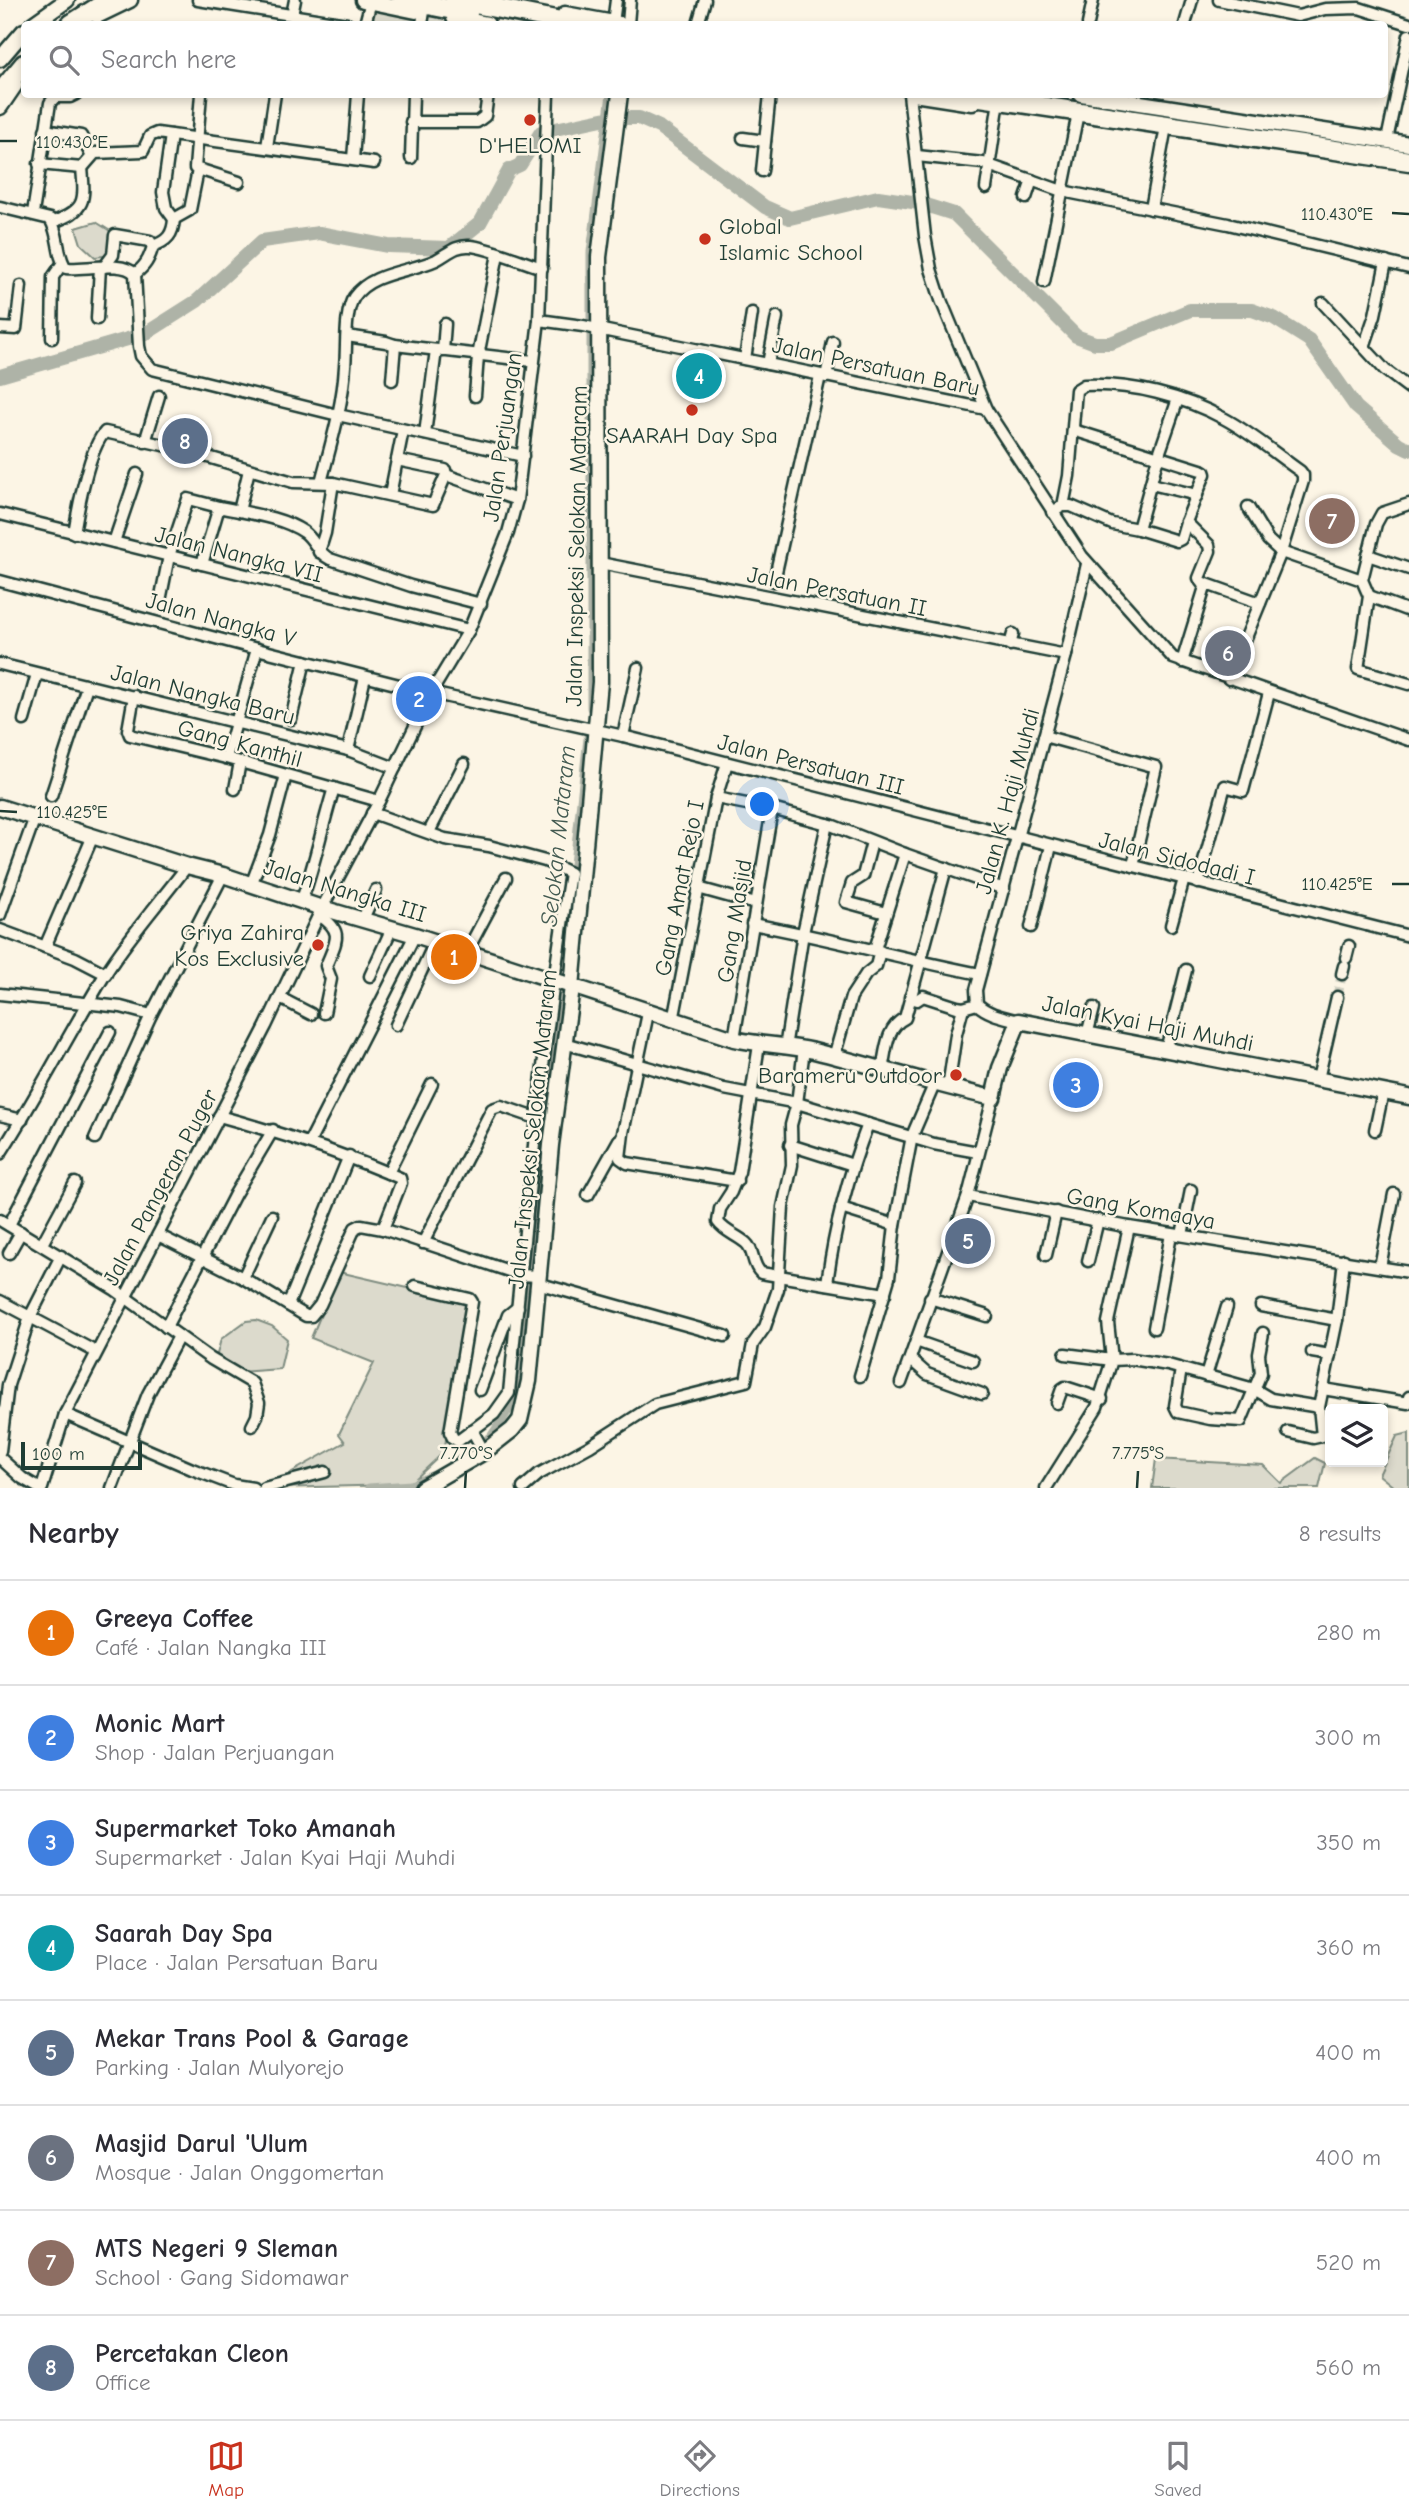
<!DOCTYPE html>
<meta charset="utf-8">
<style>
:root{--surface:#fff;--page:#f2f2f3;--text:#2b2b33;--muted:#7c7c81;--line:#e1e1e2;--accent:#c8321e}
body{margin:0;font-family:"Comic Neue",sans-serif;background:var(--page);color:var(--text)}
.controls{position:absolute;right:21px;bottom:21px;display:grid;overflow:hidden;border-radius:7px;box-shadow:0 4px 10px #0003}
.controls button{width:63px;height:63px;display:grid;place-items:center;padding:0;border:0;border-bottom:2px solid var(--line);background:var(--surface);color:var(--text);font:35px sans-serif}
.scale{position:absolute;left:21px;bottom:18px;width:121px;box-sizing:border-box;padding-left:7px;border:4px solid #1f3d34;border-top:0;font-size:19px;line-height:24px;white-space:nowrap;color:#1f3d34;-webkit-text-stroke:5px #fcf5e5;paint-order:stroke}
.you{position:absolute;left:763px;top:805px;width:24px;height:24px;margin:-18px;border:5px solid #fff;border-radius:50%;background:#1a73e8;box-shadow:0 0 0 10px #1a73e833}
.badge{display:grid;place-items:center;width:46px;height:46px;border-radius:50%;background:var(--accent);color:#fff;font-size:23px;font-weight:700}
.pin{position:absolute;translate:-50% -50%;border:4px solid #fff;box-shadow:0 2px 7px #0006}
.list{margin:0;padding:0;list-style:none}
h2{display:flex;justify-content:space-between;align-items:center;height:91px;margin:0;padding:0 28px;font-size:30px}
h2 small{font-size:23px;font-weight:400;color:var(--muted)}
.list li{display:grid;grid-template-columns:46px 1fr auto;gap:21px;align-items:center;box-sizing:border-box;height:105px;padding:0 28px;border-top:2px solid var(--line)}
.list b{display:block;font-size:26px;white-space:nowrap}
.list p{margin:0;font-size:23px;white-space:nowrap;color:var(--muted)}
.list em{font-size:23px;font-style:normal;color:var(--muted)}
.icon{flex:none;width:38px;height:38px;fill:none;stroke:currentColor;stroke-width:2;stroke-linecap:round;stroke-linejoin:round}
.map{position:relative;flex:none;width:1409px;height:1488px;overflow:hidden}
.search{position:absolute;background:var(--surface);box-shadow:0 4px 10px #0003;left:21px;right:21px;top:21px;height:77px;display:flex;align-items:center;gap:18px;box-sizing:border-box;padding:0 24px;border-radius:7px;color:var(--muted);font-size:26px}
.sheet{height:931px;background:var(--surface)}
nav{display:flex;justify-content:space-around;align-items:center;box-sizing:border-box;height:98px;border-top:2px solid var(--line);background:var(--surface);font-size:19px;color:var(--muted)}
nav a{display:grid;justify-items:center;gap:4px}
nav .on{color:var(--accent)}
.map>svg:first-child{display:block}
.green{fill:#dcdacc;stroke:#7e8c80;stroke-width:2}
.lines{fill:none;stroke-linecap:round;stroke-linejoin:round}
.canal{stroke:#aeb3a7;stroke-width:9}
.river{stroke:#aeb3a7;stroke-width:14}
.street-tunnel{stroke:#d0d0c2;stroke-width:10;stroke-dasharray:10 5;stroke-linecap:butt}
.street-casing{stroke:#1f3d34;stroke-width:15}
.secondary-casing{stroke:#1f3d34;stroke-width:19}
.highway-casing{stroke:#1f3d34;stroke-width:23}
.street{stroke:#fcf5e5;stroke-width:10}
.secondary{stroke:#fcf5e5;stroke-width:14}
.highway{stroke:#fcf5e5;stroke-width:18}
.ticks{fill:none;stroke:#1f3d34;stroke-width:2.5}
.poi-dot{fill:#c8321e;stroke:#fcf5e5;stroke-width:2.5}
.labels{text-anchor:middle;stroke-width:5;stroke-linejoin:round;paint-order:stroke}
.poi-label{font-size:23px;fill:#1f3d34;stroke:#fcf5e5}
.street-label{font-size:23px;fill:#1f3d34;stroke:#fcf5e5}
.water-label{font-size:24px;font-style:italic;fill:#435a51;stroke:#fcf5e5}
.ticks-label{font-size:18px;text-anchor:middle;fill:#1f3d34;stroke:#fcf5e5;stroke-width:5;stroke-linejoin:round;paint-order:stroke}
</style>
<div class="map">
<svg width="1409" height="1488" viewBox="0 0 1409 1488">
<rect width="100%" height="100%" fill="#fcf5e5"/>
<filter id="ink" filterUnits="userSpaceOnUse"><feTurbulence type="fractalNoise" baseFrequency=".0143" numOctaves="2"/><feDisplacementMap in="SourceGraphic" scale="14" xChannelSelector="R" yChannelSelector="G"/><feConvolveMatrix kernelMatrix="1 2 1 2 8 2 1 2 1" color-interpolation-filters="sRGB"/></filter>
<g filter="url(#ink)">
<g class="green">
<path d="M371 1 487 24H365Z"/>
<path d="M96 222 115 234 112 255 95 257 81 244 76 228Z"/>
<path d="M339 1272 468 1302 444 1452 413 1481 397 1485 276 1488 292 1472 345 1442 339 1434 374 1363 311 1338Z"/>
<path d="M256 1320 272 1326 287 1339 280 1369 238 1372 216 1358 221 1339 246 1321Z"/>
<path d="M1409 1433V1488H1395L1379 1475 1397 1436Z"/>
<path d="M1315 1458 1325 1463 1319 1488H1152L1156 1459 1263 1465 1281 1483Z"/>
</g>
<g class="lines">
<g class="canal">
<path d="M591 708V252L611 94"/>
<path d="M572 882 589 729"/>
<path d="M462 1458 491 1437 516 1398 570 899"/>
<path d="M369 1488 411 1485 431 1476"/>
</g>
<path class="river" d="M0 376 145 334 197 301 262 241 319 233 388 246 449 248 480 223 509 170 520 165 541 132 607 118H639L659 127 765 207 790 218 878 197 919 203 954 214 1076 336 1095 343H1111L1190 310H1252L1274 318 1309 340 1356 407 1399 444 1409 449"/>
<path class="street-tunnel" d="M1337 997 1342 974"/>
<defs>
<g id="street">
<path d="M198 0 347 24"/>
<path d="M1219 0 1298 16 1325 9 1359 8 1409 24"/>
<path d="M292 15 295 0"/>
<path d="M613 23 616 0"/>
<path d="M365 24 371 1"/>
<path d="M422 24 424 12"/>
<path d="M628 24 630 0"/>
<path d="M698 24 705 0"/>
<path d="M1088 24 1093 0"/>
<path d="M1185 24 1192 0"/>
<path d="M201 94 195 168 239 182"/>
<path d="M909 94 925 236 931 269 941 300 986 409 1082 556 1173 658 1409 740"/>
<path d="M411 122H477L485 116 488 94"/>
<path d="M45 130 81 136 91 155"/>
<path d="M743 138 765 141"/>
<path d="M1387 140 1409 35"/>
<path d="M267 147 275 94"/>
<path d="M917 156 983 163 1062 191 1228 224 1409 268"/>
<path d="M411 158 413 94"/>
<path d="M353 159 358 94"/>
<path d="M39 164 82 168 95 153 143 151 150 136 157 133 374 163"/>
<path d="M762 171 770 94"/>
<path d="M986 188 998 107"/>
<path d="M1026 198 1032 180"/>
<path d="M0 207 50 219C60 234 56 254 66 268 84 270 123 260 135 274L139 346 141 356 152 369 338 415 523 456"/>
<path d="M1151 209 1165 132"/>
<path d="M33 213 50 103 55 97H70L76 94"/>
<path d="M174 219 190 210 198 170"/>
<path d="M53 222C86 210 85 201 82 168"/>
<path d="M153 246C167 241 173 235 174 219L166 208 163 192 171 135"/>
<path d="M104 267 113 255 115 235 150 241 153 246C149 260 145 266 135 274"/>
<path d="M1044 282 1077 118"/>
<path d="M1323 303 1385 370 1409 388"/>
<path d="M97 319 100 267"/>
<path d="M539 320 583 326 986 409"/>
<path d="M0 328 16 329 21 286"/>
<path d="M347 336 386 342 395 345 533 361"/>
<path d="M52 338 53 277 62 264"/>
<path d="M1364 347 1375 315 1386 262"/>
<path d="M443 351 445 324"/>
<path d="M745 359 752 313"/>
<path d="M768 364 777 317"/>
<path d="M696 366 700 350"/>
<path d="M826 377 833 342"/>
<path d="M392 380 395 345"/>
<path d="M475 396 478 356 498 254"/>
<path d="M1073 430 1204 471 1205 474 1186 522 1209 545 1210 551 1199 578 1201 582 1260 603"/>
<path d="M425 434 436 350"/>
<path d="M145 442 159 396"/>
<path d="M446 475 517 500"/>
<path d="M321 482C331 444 343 405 345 366 347 349 344 312 354 297 371 272 410 272 436 260 448 254 455 245 470 246 487 247 523 262 542 268"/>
<path d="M1151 484 1197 495"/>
<path d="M390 495 403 430"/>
<path d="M1409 504 1382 513 1376 524 1362 580 1369 596 1358 669 1409 684"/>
<path d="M1063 506H1071L1112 524 1138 529 1177 541 1181 539 1186 522"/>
<path d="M219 507C246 513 280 516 304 532 315 540 317 553 330 559L411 586 481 604"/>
<path d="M1248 507 1268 540 1281 552 1362 580"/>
<path d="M239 511 249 470"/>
<path d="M1052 512 1063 506 1069 476 1076 390 1084 385C1131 383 1183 396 1225 419 1251 433 1276 454 1300 471L1303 475V481L1281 552 1229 679"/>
<path d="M0 514 469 630"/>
<path d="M1138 529 1158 457 1178 399"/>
<path d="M74 533C78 509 89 448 105 432L181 449 293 482 333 483 433 505 446 475 445 470 397 460"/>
<path d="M114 542 137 474"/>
<path d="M319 552 325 533 333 483"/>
<path d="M1368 555 1409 569"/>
<path d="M600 563 1066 655"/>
<path d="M0 581 257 649 431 693 623 736 1409 936"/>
<path d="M774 581 820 376"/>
<path d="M161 596 169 556 188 499 219 507 202 564"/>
<path d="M1369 596 1409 611"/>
<path d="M1010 645 1013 634"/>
<path d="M1182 662 1206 584"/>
<path d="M0 664 348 750 395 768"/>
<path d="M134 696 128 730 130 735 226 758 379 801"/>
<path d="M291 719 305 661"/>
<path d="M24 720 37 674"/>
<path d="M623 736 638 668"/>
<path d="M1044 736 1156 767 1133 866"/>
<path d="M348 750 365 677"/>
<path d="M226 758 257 649"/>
<path d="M235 789 240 762"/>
<path d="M51 796 87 686"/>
<path d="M716 798 772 809 831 825 905 854 1004 889"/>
<path d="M372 813 445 839 489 846 545 861 570 873C542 1046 526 1219 509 1393L494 1414 458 1441 453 1438 450 1432 472 1302 470 1299 415 1286"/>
<path d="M429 832 464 764"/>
<path d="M872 842 863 876 852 883 846 902 886 913"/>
<path d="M1198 883 1225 786 1243 791 1269 693"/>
<path d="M251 885 270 835 286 775"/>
<path d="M698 888 756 904"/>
<path d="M301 902C315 865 322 826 334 788"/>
<path d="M0 915 35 817"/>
<path d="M319 915C345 932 336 941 326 966L331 979 324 1013"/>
<path d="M363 919 376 890"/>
<path d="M752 924C829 938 904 959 980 974"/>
<path d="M1171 925 1184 879"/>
<path d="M1031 927 1051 846"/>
<path d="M0 930 75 958 106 974"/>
<path d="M45 947 93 836"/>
<path d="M875 949 905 854"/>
<path d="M466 953 506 878"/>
<path d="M1346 958 1349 946"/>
<path d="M1342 974 1344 966"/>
<path d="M370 976 392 928"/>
<path d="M0 994 121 1007 151 1015"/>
<path d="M910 997 917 1000 923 996 957 1007 963 1008 977 1004"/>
<path d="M280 998 311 1014"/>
<path d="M648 1013 623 1133 620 1158 627 1163 737 1181"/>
<path d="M673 1021 716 798 727 763"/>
<path d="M1019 1021C1004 1017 989 1015 977 1004L976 990 1066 655 1087 564"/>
<path d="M396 1025 435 942"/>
<path d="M1087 1035 1094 1008"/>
<path d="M734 1039 772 809"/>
<path d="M564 1043 724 1089 797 1103 934 1144 978 1152"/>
<path d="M759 1045 739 1172 731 1192 720 1209 718 1222C725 1232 737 1235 746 1243 755 1251 751 1264 761 1273L885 1294"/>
<path d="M785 1048 803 933 827 824"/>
<path d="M1166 1050 1186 970"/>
<path d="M834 1057 851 997 866 974 876 966 880 951"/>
<path d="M882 1070C886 1051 886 1027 905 1018L946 868"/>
<path d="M1318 1079 1337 997"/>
<path d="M948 1088 956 1034 963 1008"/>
<path d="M0 1115 22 1120"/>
<path d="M219 1116C281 1133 341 1153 400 1178L401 1183 383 1229"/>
<path d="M1375 1130 1383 1092"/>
<path d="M95 1138 151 1015 223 875"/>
<path d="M309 1143 415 935"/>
<path d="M790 1145 853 1165"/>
<path d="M0 1154C38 1095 69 1033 106 973 130 935 160 902 187 866"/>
<path d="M388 1173 432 1084"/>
<path d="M588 1195 619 1140"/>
<path d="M968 1196 1129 1227 1409 1272"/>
<path d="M841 1208 895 1225"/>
<path d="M0 1220 114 1289 211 1359 252 1383 259 1403 257 1416 252 1426"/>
<path d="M9 1225 110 1032"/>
<path d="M158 1235 243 1278 306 1316H311L320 1305 355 1228 361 1225 383 1229 521 1275 537 1276"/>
<path d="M1182 1235 1191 1190"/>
<path d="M423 1243 492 1109 501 1106 536 1118"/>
<path d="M42 1244 75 1183"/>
<path d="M9 1253 21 1232"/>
<path d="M1046 1255 1056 1212"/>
<path d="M1088 1261 1098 1220"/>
<path d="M1380 1267 1394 1194"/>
<path d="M243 1278 272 1216"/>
<path d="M537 1283 725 1336"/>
<path d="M827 1284C834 1229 848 1176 868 1124"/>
<path d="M930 1298 987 1316"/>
<path d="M0 1301 96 1352"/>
<path d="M288 1305 349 1156"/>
<path d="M1261 1306 1337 1320"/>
<path d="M166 1327 235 1194 273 1130"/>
<path d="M1154 1328 1171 1234"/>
<path d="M916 1341 973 1361"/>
<path d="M1312 1352 1330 1355"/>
<path d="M1065 1354 1112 1360 1108 1322 1129 1227"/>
<path d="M910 1359 927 1374 982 1394"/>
<path d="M1181 1369 1175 1406 1178 1412 1210 1419 1241 1421 1261 1373 1259 1354 1263 1333"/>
<path d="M860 1376 889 1278 895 1225 912 1136 934 1085"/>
<path d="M1206 1376 1227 1307"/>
<path d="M901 1383 968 1196 993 1098"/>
<path d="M1323 1389 1408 1403 1409 1397"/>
<path d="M480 1390 508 1315 518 1307"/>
<path d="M1057 1403 1062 1389 1065 1387 1102 1399"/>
<path d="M65 1414 192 1469 234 1485 253 1488"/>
<path d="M472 1430 484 1452"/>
<path d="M1288 1432 1313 1438 1322 1436 1319 1407"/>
<path d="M0 1451 8 1385 30 1317 61 1256"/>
<path d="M0 1458 22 1478 39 1488"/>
<path d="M42 1488 65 1414 266 1026 322 908 379 801 431 693 469 630 508 533 517 500 539 320 548 94"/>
<path d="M112 1488 148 1394 179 1336"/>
<path d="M264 1488 325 1472"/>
<path d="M523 1488 539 1474 590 1446 655 1404 746 1381 753 1344 765 1327 778 1289 783 1207 792 1165 791 1125 797 1103 804 1049"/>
<path d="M1046 1488 1097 1407 1112 1360 1132 1359 1168 1365 1254 1389 1271 1399 1319 1407 1337 1320 1344 1260"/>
</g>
<g id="secondary">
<path d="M363 0 416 11"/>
<path d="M565 14 619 24"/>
<path d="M97 16 130 0"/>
<path d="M454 18 487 24"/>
<path d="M33 24 67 0"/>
<path d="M0 59 24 31"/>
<path d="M914 94 972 103"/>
<path d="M1081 94 1409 144"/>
<path d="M0 107 15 85"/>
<path d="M0 807 187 866 223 875 322 908 415 935 734 1039C760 1045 788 1045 814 1051 874 1066 932 1084 993 1098L1000 1068 1019 1021 1409 1097"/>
<path d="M422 1488 484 1452 512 1430 520 1420 529 1381 551 1145 572 987 600 682 599 257 620 94"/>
</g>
<g id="highway">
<path d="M403 0 468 13"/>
<path d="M455 0 576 24"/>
<path d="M71 24 109 0"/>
<path d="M0 93 24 64"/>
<path d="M960 94 1409 161"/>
</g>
</defs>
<use href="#street" class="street-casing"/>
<use href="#secondary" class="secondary-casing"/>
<use href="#highway" class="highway-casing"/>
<use href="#street" class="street"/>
<use href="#secondary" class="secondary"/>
<use href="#highway" class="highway"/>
</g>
</g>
<path class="ticks" d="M0 141H17M1392 213 1409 214M0 811 17 812M1392 884H1409M465 1488 466 1471M1137 1488 1138 1471"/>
<g class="poi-dot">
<circle cx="530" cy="120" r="7"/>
<circle cx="705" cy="239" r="7"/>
<circle cx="692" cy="410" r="7"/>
<circle cx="318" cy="945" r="7"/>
<circle cx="956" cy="1075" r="7"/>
</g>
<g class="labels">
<g class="poi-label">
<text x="530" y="153">D'HELOMI</text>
<text x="719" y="234" text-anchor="start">Global<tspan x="719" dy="26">Islamic School</tspan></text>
<text x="692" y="443">SAARAH Day Spa</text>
<text x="304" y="940" text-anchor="end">Griya Zahira<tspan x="304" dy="26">Kos Exclusive</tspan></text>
<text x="942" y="1083" text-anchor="end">Barameru Outdoor</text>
</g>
<g class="street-label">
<text transform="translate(876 366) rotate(12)" y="8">Jalan Persatuan Baru</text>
<text transform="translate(502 437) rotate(-82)" y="8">Jalan Perjuangan</text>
<text transform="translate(576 546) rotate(-89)" y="8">Jalan Inspeksi Selokan Mataram</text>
<text transform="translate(239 554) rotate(14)" y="8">Jalan Nangka VII</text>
<text transform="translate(837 591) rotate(11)" y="8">Jalan Persatuan II</text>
<text transform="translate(221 619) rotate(15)" y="8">Jalan Nangka V</text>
<text transform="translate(203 694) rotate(14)" y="8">Jalan Nangka Baru</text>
<text transform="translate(240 743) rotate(15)" y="8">Gang Kanthil</text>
<text transform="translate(811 764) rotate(14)" y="8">Jalan Persatuan III</text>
<text transform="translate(1007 801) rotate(-75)" y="8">Jalan K. Haji Muhdi</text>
<text transform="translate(1177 858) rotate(14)" y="8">Jalan Sidodadi I</text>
<text transform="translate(679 888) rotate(-79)" y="8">Gang Amat Rejo I</text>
<text transform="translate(345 890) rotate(17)" y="8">Jalan Nangka III</text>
<text transform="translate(734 921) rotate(-81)" y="8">Gang Masjid</text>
<text transform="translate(1148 1023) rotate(11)" y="8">Jalan Kyai Haji Muhdi</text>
<text transform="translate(532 1129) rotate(-84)" y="8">Jalan Inspeksi Selokan Mataram</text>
<text transform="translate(160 1187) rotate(-62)" y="8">Jalan Pangeran Puger</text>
<text transform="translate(1141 1208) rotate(10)" y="8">Gang Komaaya</text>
</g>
<g class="water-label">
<text transform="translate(558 836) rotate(-84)" y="8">Selokan Mataram</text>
</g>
</g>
<g class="ticks-label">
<text x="72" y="148">110.430°E</text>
<text x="1337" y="220">110.430°E</text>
<text x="72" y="818">110.425°E</text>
<text x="1337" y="890">110.425°E</text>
<text x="466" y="1459">7.770°S</text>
<text x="1138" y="1459">7.775°S</text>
</g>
</svg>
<div class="controls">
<button><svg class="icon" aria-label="layers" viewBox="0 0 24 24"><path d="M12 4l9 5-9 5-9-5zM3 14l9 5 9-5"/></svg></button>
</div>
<div class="scale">100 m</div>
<div class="you"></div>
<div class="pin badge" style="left:454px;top:957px;background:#e8710a">1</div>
<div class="pin badge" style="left:419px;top:699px;background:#3f7fe0">2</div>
<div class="pin badge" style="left:1076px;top:1085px;background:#3f7fe0">3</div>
<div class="pin badge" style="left:699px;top:376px;background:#0f9aa8">4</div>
<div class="pin badge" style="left:968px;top:1241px;background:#5c6f8a">5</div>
<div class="pin badge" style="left:1228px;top:653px;background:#6b7280">6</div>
<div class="pin badge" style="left:1332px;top:521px;background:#8d6e63">7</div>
<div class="pin badge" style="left:185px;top:441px;background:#5c6f8a">8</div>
<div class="search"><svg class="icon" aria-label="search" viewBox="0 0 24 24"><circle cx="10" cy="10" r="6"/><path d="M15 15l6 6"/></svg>Search here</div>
</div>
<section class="sheet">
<h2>Nearby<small>8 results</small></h2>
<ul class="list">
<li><span class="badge" style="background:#e8710a">1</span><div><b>Greeya Coffee</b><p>Café · Jalan Nangka III</p></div><em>280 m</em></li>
<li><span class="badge" style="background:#3f7fe0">2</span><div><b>Monic Mart</b><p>Shop · Jalan Perjuangan</p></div><em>300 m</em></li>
<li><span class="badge" style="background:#3f7fe0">3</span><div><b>Supermarket Toko Amanah</b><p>Supermarket · Jalan Kyai Haji Muhdi</p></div><em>350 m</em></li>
<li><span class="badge" style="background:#0f9aa8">4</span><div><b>Saarah Day Spa</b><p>Place · Jalan Persatuan Baru</p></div><em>360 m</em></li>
<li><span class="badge" style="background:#5c6f8a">5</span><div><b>Mekar Trans Pool &amp; Garage</b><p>Parking · Jalan Mulyorejo</p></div><em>400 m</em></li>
<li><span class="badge" style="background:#6b7280">6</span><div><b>Masjid Darul 'Ulum</b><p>Mosque · Jalan Onggomertan</p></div><em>400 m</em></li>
<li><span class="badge" style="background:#8d6e63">7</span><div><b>MTS Negeri 9 Sleman</b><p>School · Gang Sidomawar</p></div><em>520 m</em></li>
<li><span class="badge" style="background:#5c6f8a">8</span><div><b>Percetakan Cleon</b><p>Office</p></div><em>560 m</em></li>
</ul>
</section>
<nav>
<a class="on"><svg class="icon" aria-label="map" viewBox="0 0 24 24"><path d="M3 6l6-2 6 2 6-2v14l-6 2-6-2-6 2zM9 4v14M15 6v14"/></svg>Map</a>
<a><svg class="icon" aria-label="directions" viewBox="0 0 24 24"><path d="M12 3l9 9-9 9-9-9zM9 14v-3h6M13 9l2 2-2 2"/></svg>Directions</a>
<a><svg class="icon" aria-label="saved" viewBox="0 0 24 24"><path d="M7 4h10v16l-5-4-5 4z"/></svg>Saved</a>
</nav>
